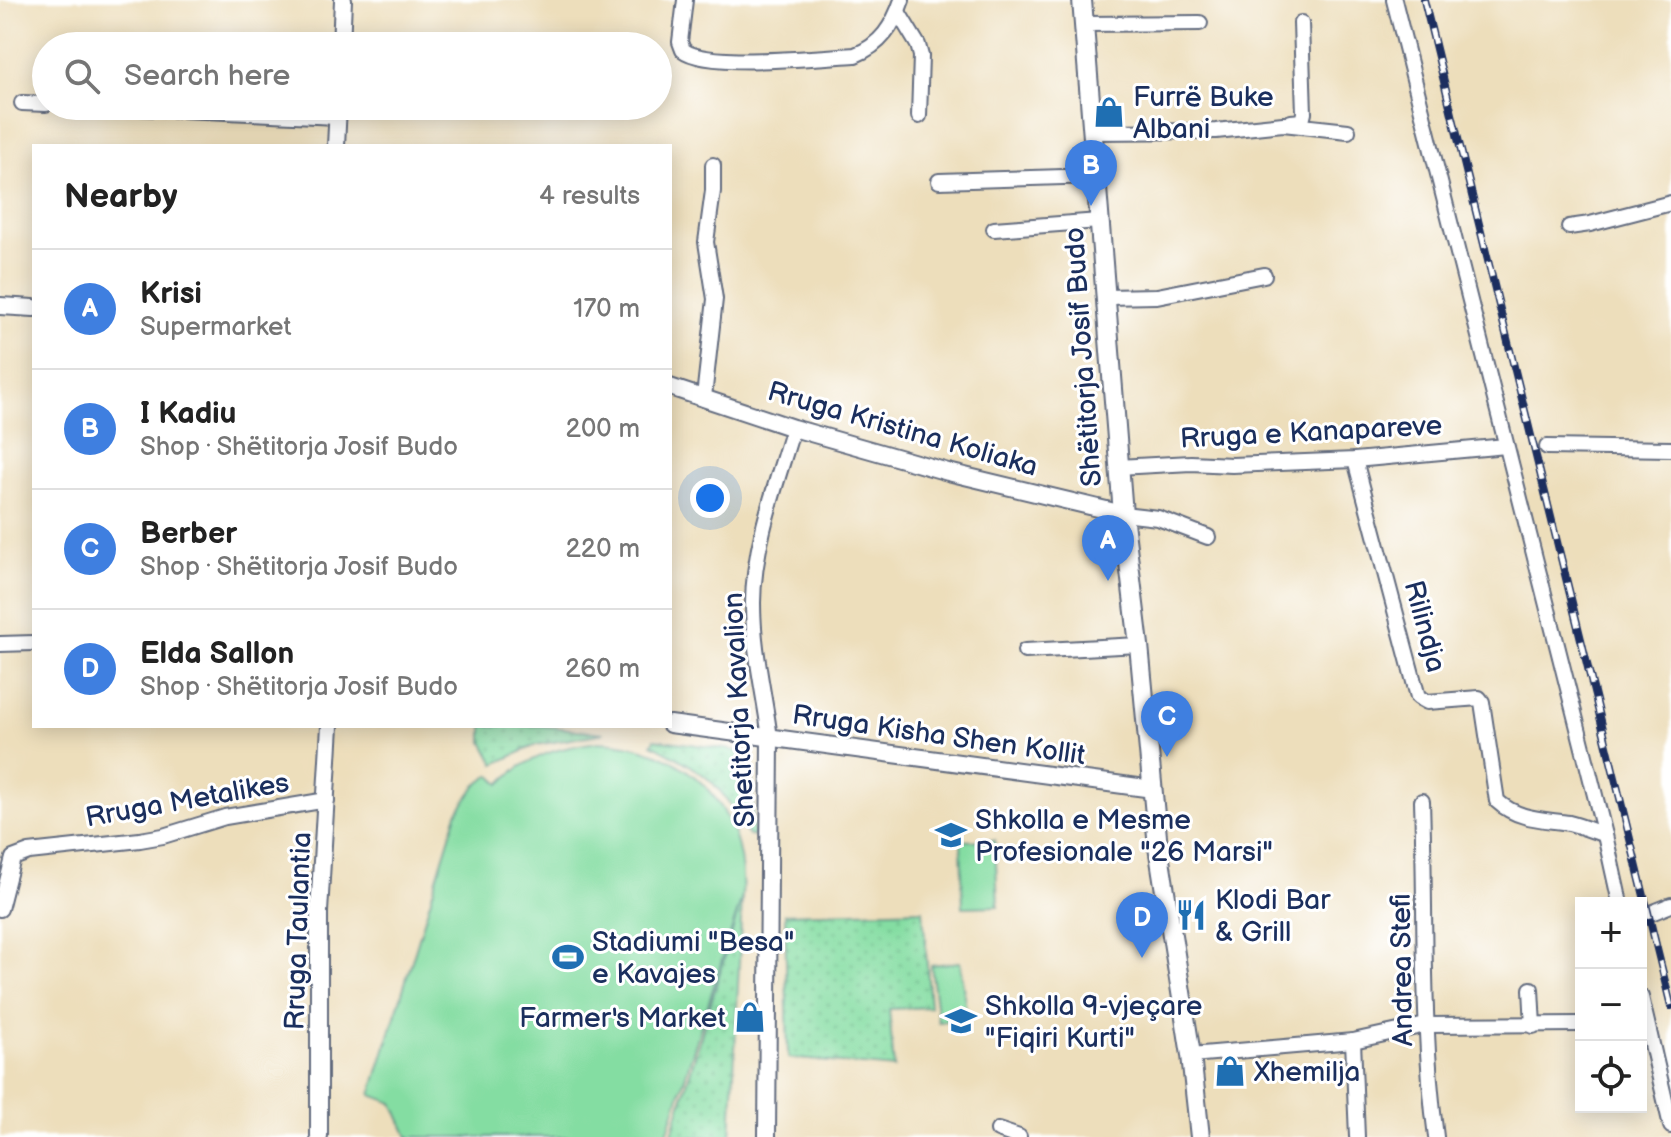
<!DOCTYPE html>
<meta charset="utf-8">
<style>
:root{--surface:#fff;--page:#f2f2f2;--text:#222;--muted:#767676;--line:#e0e0e0;--accent:#db2777}
body{margin:0;font-family:"Balsamiq Sans",sans-serif;background:var(--page);color:var(--text)}
.controls{position:absolute;right:24px;bottom:24px;display:grid;overflow:hidden;border-radius:0px;box-shadow:0 4px 20px #0003}
.controls button{width:72px;height:72px;display:grid;place-items:center;padding:0;border:0;border-bottom:2px solid var(--line);background:var(--surface);color:var(--text);font:40px sans-serif}
.you{position:absolute;left:710px;top:498px;width:28px;height:28px;margin:-20px;border:6px solid #fff;border-radius:50%;background:#1a73e8;box-shadow:0 0 0 12px #1a73e833}
.badge{display:grid;place-items:center;width:52px;height:52px;border-radius:50%;background:var(--accent);color:#fff;font-size:26px;font-weight:700}
.pin{position:absolute;translate:-50% -66px;filter:drop-shadow(0 2px 4px #0008)}
.pin::after{content:'';position:absolute;top:42px;width:28px;height:24px;background:inherit;clip-path:polygon(0 0,100% 0,50% 100%)}
.list{margin:0;padding:0;list-style:none}
h2{display:flex;justify-content:space-between;align-items:center;height:104px;margin:0;padding:0 32px;font-size:34px}
h2 small{font-size:26px;font-weight:400;color:var(--muted)}
.list li{display:grid;grid-template-columns:52px 1fr auto;gap:24px;align-items:center;box-sizing:border-box;height:120px;padding:0 32px;border-top:2px solid var(--line)}
.list b{display:block;font-size:30px;white-space:nowrap}
.list p{margin:0;font-size:26px;white-space:nowrap;color:var(--muted)}
.list em{font-size:26px;font-style:normal;color:var(--muted)}
.icon{flex:none;width:44px;height:44px;fill:none;stroke:currentColor;stroke-width:2;stroke-linecap:round;stroke-linejoin:round}
.map{position:relative;flex:none;width:1671px;height:1137px;overflow:hidden}
.search{position:absolute;background:var(--surface);box-shadow:0 4px 20px #0003;left:32px;top:32px;width:640px;height:88px;display:flex;align-items:center;gap:20px;box-sizing:border-box;padding:0 28px;border-radius:44px;color:var(--muted);font-size:30px}
.panel{position:absolute;background:var(--surface);box-shadow:0 4px 20px #0003;left:32px;top:144px;width:640px;height:584px;border-radius:0px}
.map>svg:first-child{display:block}
.green{fill:url(#green-dots);stroke:#508680;stroke-width:2}
.pitch{fill:#84dda2;stroke:#508680;stroke-width:2}
.lines{fill:none;stroke-linecap:round;stroke-linejoin:round}
.minor-casing{stroke:#646c7f;stroke-width:18}
.tertiary-casing{stroke:#646c7f;stroke-width:20}
.secondary-casing{stroke:#646c7f;stroke-width:22}
.minor{stroke:#fff;stroke-width:14}
.tertiary{stroke:#fff;stroke-width:16}
.secondary{stroke:#fff;stroke-width:18}
.rail-casing{stroke:#1b2f5e;stroke-width:8}
.rail{stroke:#fff;stroke-width:5;stroke-dasharray:15;stroke-linecap:butt}
.labels{text-anchor:middle;stroke-width:6;stroke-linejoin:round;paint-order:stroke}
.poi-label{font-size:28px;fill:#1b2f5e;stroke:#fff;text-anchor:start}
.street-label{font-size:28px;fill:#1b2f5e;stroke:#fff}
</style>
<div class="map">
<svg width="1671" height="1137" viewBox="0 0 1671 1137">
<defs>
<pattern id="green-dots" width="8" height="8" patternUnits="userSpaceOnUse" patternTransform="scale(2)"><rect width="8" height="8" fill="#84dda2"/><path d="M2 2h.1M6 6h.1" fill="none" stroke="#71be8e" stroke-width="1.8" stroke-linecap="round"/></pattern>
</defs>
<rect width="100%" height="100%" fill="#fff"/>
<filter id="ink" filterUnits="userSpaceOnUse"><feTurbulence type="fractalNoise" baseFrequency=".0125" numOctaves="2"/><feDisplacementMap in="SourceGraphic" scale="16" xChannelSelector="R" yChannelSelector="G"/><feConvolveMatrix kernelMatrix="1 2 1 2 8 2 1 2 1" color-interpolation-filters="sRGB"/></filter>
<filter id="wash" filterUnits="userSpaceOnUse"><feTurbulence type="fractalNoise" baseFrequency=".006" numOctaves="4" result="noise"/><feDisplacementMap in="SourceGraphic" scale="32" xChannelSelector="R" yChannelSelector="G"/><feGaussianBlur stdDeviation="1.8" result="paint"/><feColorMatrix in="noise" values="0 0 0 0 0 0 0 0 0 0 0 0 0 0 0 0 0 1.4 0 .05"/><feComposite in="paint" operator="in"/></filter>
<g filter="url(#wash)">
<rect width="100%" height="100%" fill="#eddebb"/>
<g class="green">
<path d="M483 726H543L604 733 536 745 495 764 483 742Z"/>
<path d="M655 739 753 753V836H748C721 781 704 772 652 744Z"/>
<path d="M742 898 731 1137H671Z"/>
<path d="M923 910 930 1007 889 1009 894 1068 788 1058 785 914Z"/>
</g>
<g class="pitch">
<path d="M598 742C686 744 748 807 742 897L666 1137H408L393 1103 371 1095 457 813 476 786 490 775 500 784C527 756 560 747 598 742Z"/>
<path d="M995 840 998 906 963 907 961 841Z"/>
<path d="M960 962 967 1018 938 1022 931 965Z"/>
</g>
</g>
<g filter="url(#ink)">
<g class="lines">
<defs>
<g id="minor">
<path d="M685 0 680 42 683 50C707 69 821 57 855 55 881 45 893 26 902 0"/>
<path d="M1394 0 1605 835 1620 903"/>
<path d="M898 12 918 45 921 56 919 116"/>
<path d="M1085 24 1200 23"/>
<path d="M22 103 46 104"/>
<path d="M94 106 337 117"/>
<path d="M1291 122 1302 121 1304 113 1301 23"/>
<path d="M1093 132 1216 131 1283 124 1348 131"/>
<path d="M939 181 1096 176"/>
<path d="M1569 227 1590 224 1671 203"/>
<path d="M994 229 1099 221"/>
<path d="M1105 297 1157 296 1264 275"/>
<path d="M704 397 715 299 706 242 713 191V165"/>
<path d="M1547 447 1671 449"/>
<path d="M1355 460 1418 697 1427 702 1479 698 1482 702 1497 801C1518 820 1542 819 1569 823 1581 826 1593 831 1605 835"/>
<path d="M1118 467 1191 463 1232 465 1355 460 1506 446"/>
<path d="M1123 514 1158 518 1208 537"/>
<path d="M0 644 34 643"/>
<path d="M1025 651 1139 645"/>
<path d="M770 738C764 692 753 649 753 603 753 546 777 482 793 428"/>
<path d="M1422 801C1426 913 1421 1026 1436 1137"/>
<path d="M0 909 13 858 29 852 140 840 163 836 225 817 327 800"/>
<path d="M1641 917 1671 905"/>
<path d="M1531 989 1533 1026"/>
<path d="M1641 997 1671 1126"/>
<path d="M1353 1041 1357 1137"/>
<path d="M1191 1055 1353 1041 1426 1025 1581 1024"/>
<path d="M998 1130 1019 1137"/>
</g>
<g id="tertiary">
<path d="M341 46 343 0"/>
<path d="M336 146 338 106"/>
<path d="M0 306 34 308"/>
<path d="M670 387 793 428 948 472 1123 514"/>
<path d="M670 724 1153 789"/>
<path d="M319 1137V912L330 726"/>
<path d="M767 1137 770 738"/>
</g>
<path id="secondary" d="M1082 0 1123 514 1139 645 1158 847 1191 1055 1200 1137"/>
</defs>
<use href="#minor" class="minor-casing"/>
<use href="#tertiary" class="tertiary-casing"/>
<use href="#secondary" class="secondary-casing"/>
<use href="#minor" class="minor"/>
<use href="#tertiary" class="tertiary"/>
<use href="#secondary" class="secondary"/>
<defs>
<path id="rail" d="M1424 0 1671 1006"/>
</defs>
<use href="#rail" class="rail-casing"/>
<use href="#rail" class="rail"/>
</g>
</g>
<defs>
<symbol id="shop-bare" viewBox="-9 -9 18 18"><path d="M-5-2.5h2.3a2.7 3.5 0 0 1 5.4 0H5L5.5 6h-11ZM-1.5-2.5h3a1.5 2.3 0 0 0-3 0Z" fill="#1f6fb2" stroke="#fff" stroke-width="2.5" paint-order="stroke"/></symbol>
<symbol id="school-bare" viewBox="-9 -9 18 18"><path d="M0-5L7-2L0 1L-7-2ZM-4 1L0 2.5L4 1V4Q0 6-4 4Z" fill="#1f6fb2" stroke="#fff" stroke-width="2.5" paint-order="stroke"/></symbol>
<symbol id="restaurant-bare" viewBox="-9 -9 18 18"><path d="M-5-6h1v4h1v-4h1v4h1v-4h1v5L-1.5 .5V6h-2V.5L-5-1ZM5-6V6H3V1.5H1.5Q1.5-4 5-6Z" fill="#1f6fb2" stroke="#fff" stroke-width="2.5" paint-order="stroke"/></symbol>
<symbol id="stadium-bare" viewBox="-9 -9 18 18"><path d="M0-5a6.5 5 0 1 0 0 10a6.5 5 0 1 0 0-10ZM-3.5-1.8h7v3.6h-7Z" fill="#1f6fb2" stroke="#fff" stroke-width="2.5" paint-order="stroke"/></symbol>
</defs>
<g fill-rule="evenodd">
<use href="#shop-bare" x="1087" y="90" width="44" height="44"/>
<use href="#school-bare" x="929" y="813" width="44" height="44"/>
<use href="#restaurant-bare" x="1169" y="893" width="44" height="44"/>
<use href="#stadium-bare" x="546" y="935" width="44" height="44"/>
<use href="#shop-bare" x="728" y="995" width="44" height="44"/>
<use href="#school-bare" x="939" y="999" width="44" height="44"/>
<use href="#shop-bare" x="1208" y="1049" width="44" height="44"/>
</g>
<g class="labels">
<g class="poi-label">
<text x="1133" y="106">Furrë Buke<tspan x="1133" dy="32">Albani</tspan></text>
<text x="975" y="829">Shkolla e Mesme<tspan x="975" dy="32">Profesionale "26 Marsi"</tspan></text>
<text x="1215" y="909">Klodi Bar<tspan x="1215" dy="32">&amp; Grill</tspan></text>
<text x="592" y="951">Stadiumi "Besa"<tspan x="592" dy="32">e Kavajes</tspan></text>
<text x="985" y="1015">Shkolla 9-vjeçare<tspan x="985" dy="32">"Fiqiri Kurti"</tspan></text>
<text x="726" y="1027" text-anchor="end">Farmer's Market</text>
<text x="1254" y="1081">Xhemilja</text>
</g>
<g class="street-label">
<text transform="translate(1082 357) rotate(-94)" y="10">Shëtitorja Josif Budo</text>
<text transform="translate(903 428) rotate(16)" y="10">Rruga Kristina Koliaka</text>
<text transform="translate(1311 431) rotate(-3)" y="10">Rruga e Kanapareve</text>
<text transform="translate(1426 626) rotate(75)" y="10">Rilindja</text>
<text transform="translate(738 710) rotate(-93)" y="10">Shetitorja Kavalion</text>
<text transform="translate(939 734) rotate(8)" y="10">Rruga Kisha Shen Kollit</text>
<text transform="translate(187 799) rotate(-10)" y="10">Rruga Metalikes</text>
<text transform="translate(297 931) rotate(-88)" y="10">Rruga Taulantia</text>
<text transform="translate(1401 970) rotate(-91)" y="10">Andrea Stefi</text>
</g>
</g>
</svg>
<div class="controls">
<button>+</button>
<button>−</button>
<button><svg class="icon" aria-label="locate" viewBox="0 0 24 24"><circle cx="12" cy="12" r="6"/><path d="M12 2v4M12 18v4M2 12h4M18 12h4"/></svg></button>
</div>
<div class="you"></div>
<div class="pin badge" style="left:1108px;top:581px;background:#3f7fe0">A</div>
<div class="pin badge" style="left:1091px;top:206px;background:#3f7fe0">B</div>
<div class="pin badge" style="left:1167px;top:757px;background:#3f7fe0">C</div>
<div class="pin badge" style="left:1142px;top:958px;background:#3f7fe0">D</div>
<div class="search"><svg class="icon" aria-label="search" viewBox="0 0 24 24"><circle cx="10" cy="10" r="6"/><path d="M15 15l6 6"/></svg>Search here</div>
<section class="panel">
<h2>Nearby<small>4 results</small></h2>
<ul class="list">
<li><span class="badge" style="background:#3f7fe0">A</span><div><b>Krisi</b><p>Supermarket</p></div><em>170 m</em></li>
<li><span class="badge" style="background:#3f7fe0">B</span><div><b>I Kadiu</b><p>Shop · Shëtitorja Josif Budo</p></div><em>200 m</em></li>
<li><span class="badge" style="background:#3f7fe0">C</span><div><b>Berber</b><p>Shop · Shëtitorja Josif Budo</p></div><em>220 m</em></li>
<li><span class="badge" style="background:#3f7fe0">D</span><div><b>Elda Sallon</b><p>Shop · Shëtitorja Josif Budo</p></div><em>260 m</em></li>
</ul>
</section>
</div>
